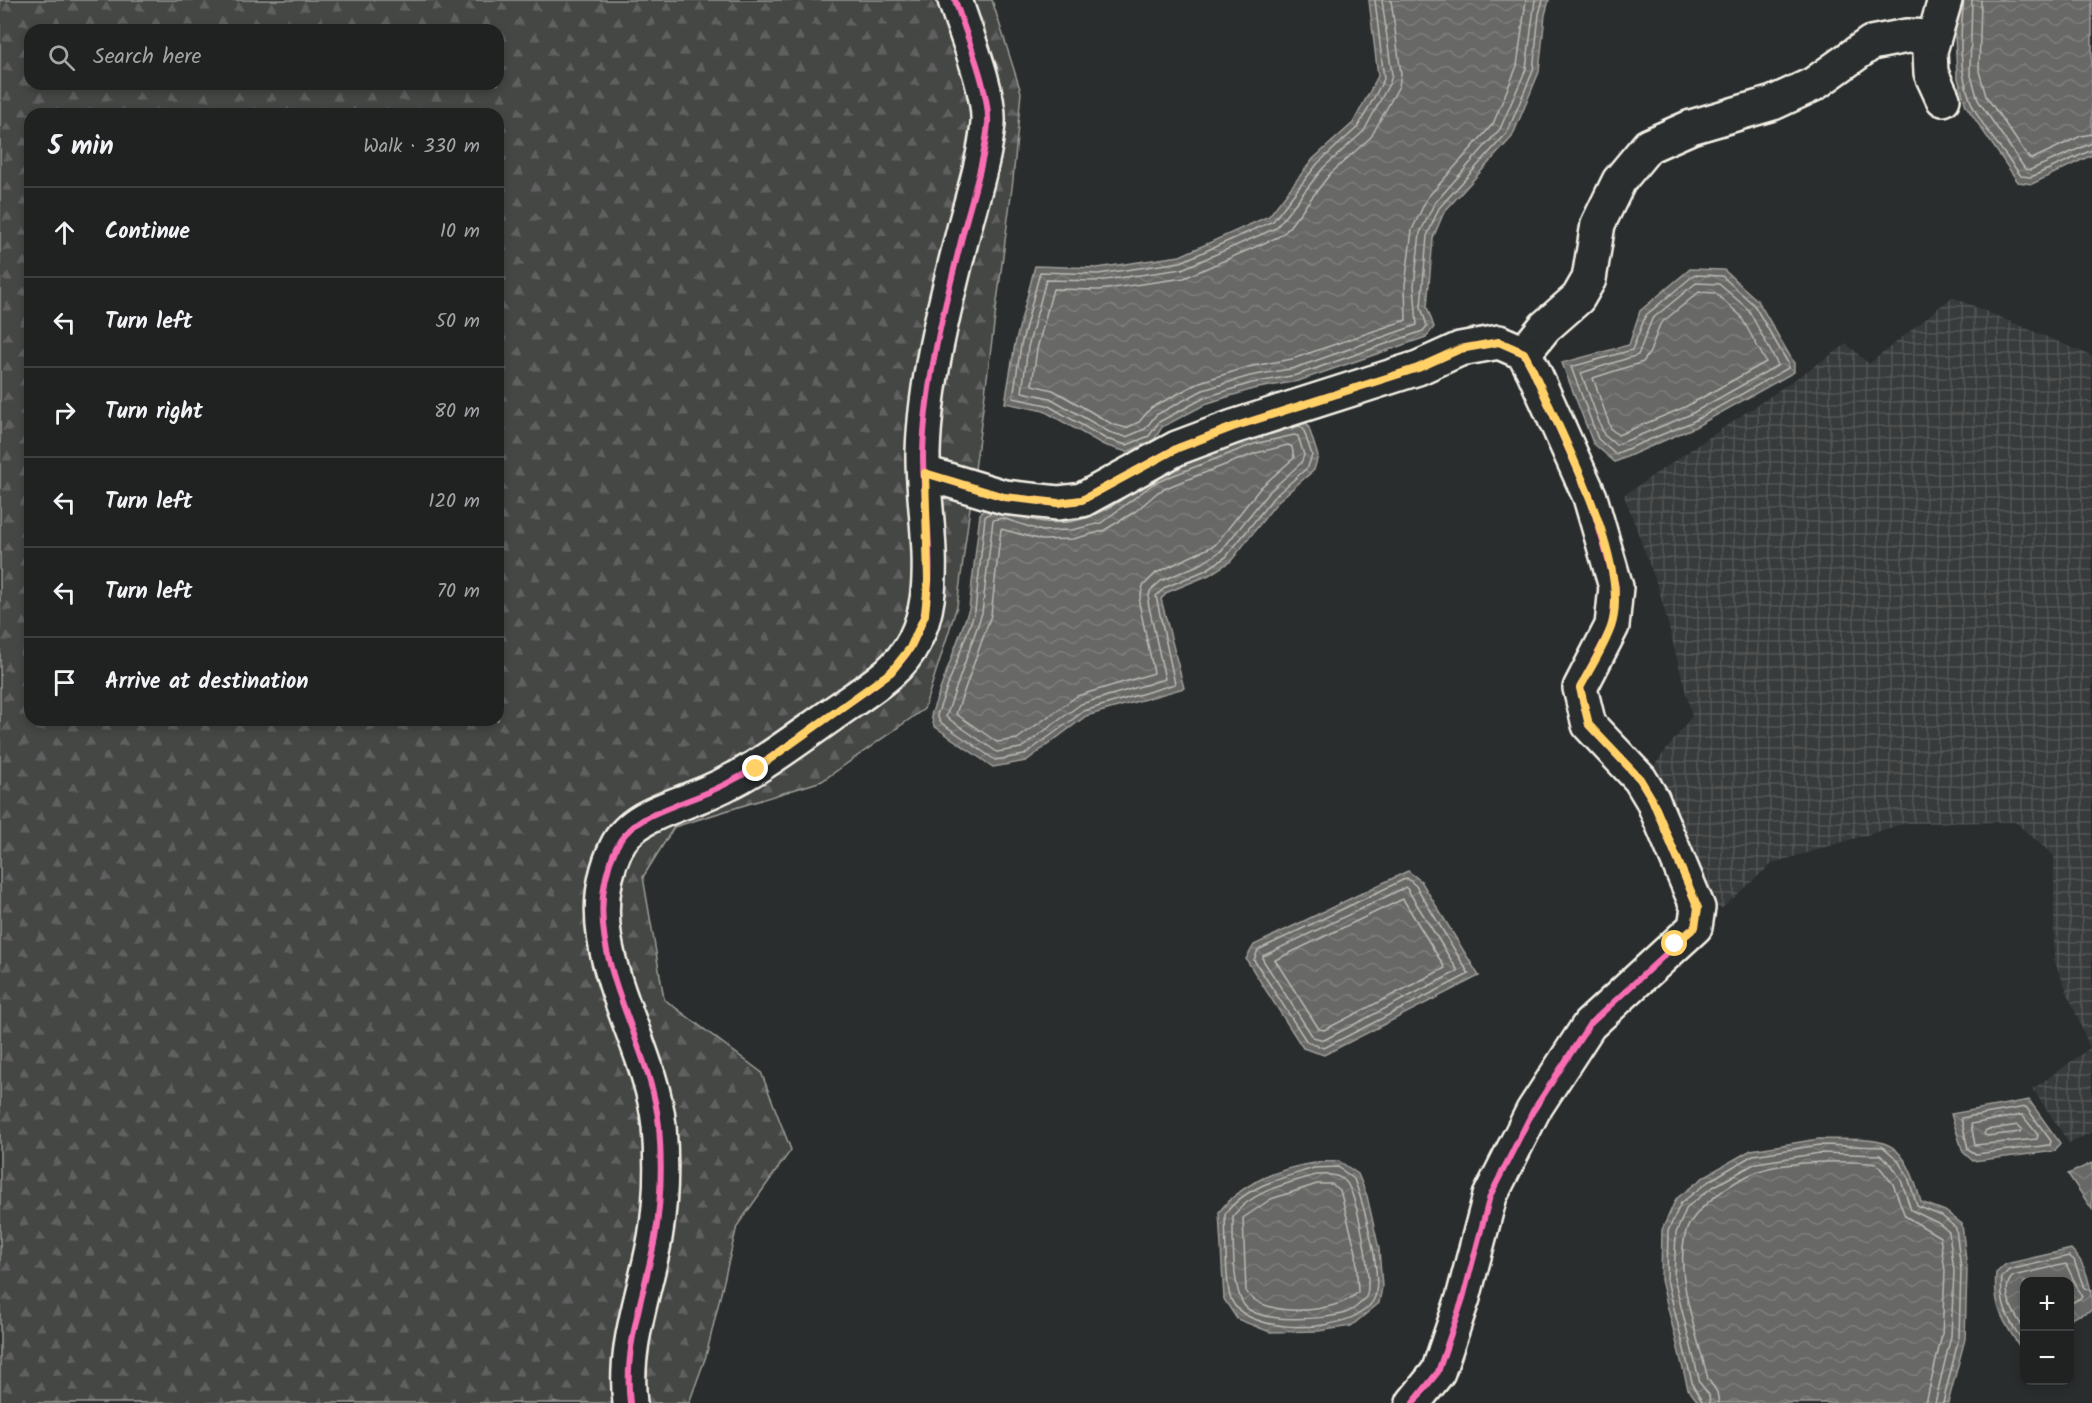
<!DOCTYPE html>
<meta charset="utf-8">
<style>
:root{--surface:#202222;--page:#282a2a;--text:#f1f3f6;--muted:#a2a4a5;--line:#3d3f40}
body{margin:0;font-family:Kalam,sans-serif;background:var(--page);color:var(--text)}
.controls{position:absolute;right:18px;bottom:18px;display:grid;overflow:hidden;border-radius:12px;box-shadow:0 3px 9px #0003}
.controls button{width:54px;height:54px;display:grid;place-items:center;padding:0;border:0;border-bottom:2px solid var(--line);background:var(--surface);color:var(--text);font:30px sans-serif}
.stop{position:absolute;width:18px;height:18px;margin:-14px;border:4px solid #ffd166;border-radius:50%;background:#fff}
.stop.end{background:#ffd166;border-color:#fff;box-shadow:0 2px 6px #0008}
.list{margin:0;padding:0;list-style:none}
h2{display:flex;justify-content:space-between;align-items:center;height:78px;margin:0;padding:0 24px;font-size:26px}
h2 small{font-size:20px;font-weight:400;color:var(--muted)}
.list li{display:grid;grid-template-columns:39px 1fr auto;gap:18px;align-items:center;box-sizing:border-box;height:90px;padding:0 24px;border-top:2px solid var(--line)}
.list b{display:block;font-size:22px;white-space:nowrap}
.list em{font-size:20px;font-style:normal;color:var(--muted)}
.icon{flex:none;width:33px;height:33px;fill:none;stroke:currentColor;stroke-width:2;stroke-linecap:round;stroke-linejoin:round}
.map{position:relative;flex:none;width:2092px;height:1403px;overflow:hidden}
.search{position:absolute;background:var(--surface);box-shadow:0 3px 9px #0003;left:24px;top:24px;width:480px;height:66px;display:flex;align-items:center;gap:15px;box-sizing:border-box;padding:0 21px;border-radius:18px;color:var(--muted);font-size:22px}
.panel{position:absolute;background:var(--surface);box-shadow:0 3px 9px #0003;left:24px;top:108px;width:480px;height:618px;border-radius:18px}
.map>svg:first-child{display:block}
.industrial{fill:url(#industrial-grid)}
.forest{fill:url(#forest-firs);stroke:#9c9c96;stroke-width:1.5;fill-rule:evenodd}
.water{fill:url(#water-waves);stroke:#9f9f9a;stroke-width:1.5}
.lines{fill:none;stroke-linecap:round;stroke-linejoin:round}
.shore{stroke:#bcbab4;stroke-width:1.5}
.street-casing{stroke:#f4f1e8;stroke-width:38}
.street{stroke:#2a2d2e;stroke-width:33}
.cycleway-casing{stroke:#2a2d2e;stroke-width:10}
.cycleway{stroke:#f96db3;stroke-width:6}
.route{stroke:#ffd166;stroke-width:8}
</style>
<div class="map">
<svg width="2092" height="1403" viewBox="0 0 2092 1403">
<defs>
<pattern id="industrial-grid" width="8" height="8" patternUnits="userSpaceOnUse" patternTransform="scale(1.5)"><rect width="8" height="8" fill="#373a3a"/><path d="M0 4h8M4 0v8" fill="none" stroke="#555756"/></pattern>
<pattern id="forest-firs" width="22" height="20" patternUnits="userSpaceOnUse" patternTransform="scale(1.5)"><rect width="22" height="20" fill="#444645"/><path d="M5 1l3.5 6h-7zM16 11l3.5 6h-7z" fill="#606160"/></pattern>
<pattern id="water-waves" width="16" height="10" patternUnits="userSpaceOnUse" patternTransform="scale(1.5)"><rect width="16" height="10" fill="#676866"/><path d="M0 5q4-4 8 0t8 0" fill="none" stroke="#7d7e7c"/></pattern>
</defs>
<rect width="100%" height="100%" fill="#2a2d2e"/>
<filter id="ink" filterUnits="userSpaceOnUse"><feTurbulence type="fractalNoise" baseFrequency=".0167" numOctaves="2"/><feDisplacementMap in="SourceGraphic" scale="12" xChannelSelector="R" yChannelSelector="G"/><feConvolveMatrix kernelMatrix="1 2 1 2 8 2 1 2 1" color-interpolation-filters="sRGB"/></filter>
<g filter="url(#ink)">
<path class="industrial" d="M1952 297 2092 356V1132L2069 1143 2033 1089 2090 1048 2054 960V856L2015 822 1906 823 1773 863 1722 908 1706 906 1647 775 1692 716 1660 593 1624 495 1847 344 1869 364Z"/>
<path class="forest" d="M0 0H992L1021 92 1013 180 957 606 924 709 822 781 674 827 643 877 664 999 761 1072 791 1150 737 1226 706 1356 689 1403H0ZM30 30H498V84H30ZM30 114H498V720H30Z"/>
<g class="water">
<path d="M1369 0H1549L1545 15 1539 72 1512 137 1444 212 1433 238 1427 307 1434 327 1426 337 1298 381 1253 389 1208 403 1162 427 1154 440 1127 452 1104 445 1044 411 1005 403 1015 344 1035 266 1097 268 1180 256 1269 216 1313 159 1353 123 1378 76Z"/>
<path d="M1959 0H2092V155L2032 184 2018 182 1966 106 1957 75 1955 36Z"/>
<path d="M1690 269 1724 270 1758 301 1794 363V372L1695 427 1615 462 1593 443 1562 363 1629 345 1640 311Z"/>
<path d="M1303 419 1308 425 1318 456 1314 470 1278 501 1231 561 1209 575 1168 592 1161 599 1184 688 1086 716 1026 761 993 767 934 726 931 715 969 609 980 514 986 507 1145 473Z"/>
<path d="M1408 871 1421 881 1479 976 1324 1055 1303 1048 1246 959 1254 945Z"/>
<path d="M2029 1100 2060 1143 2055 1151 1973 1161 1963 1152 1951 1114Z"/>
<path d="M1819 1139C1884 1141 1901 1130 1921 1202L1945 1211 1962 1224 1967 1270 1965 1339 1948 1403H1699L1688 1389 1661 1280 1662 1230 1676 1199 1705 1176 1751 1150Z"/>
<path d="M1339 1161 1358 1174 1367 1196 1379 1249 1382 1287 1379 1303 1351 1326 1318 1331 1270 1332 1237 1319 1224 1299 1219 1212C1246 1177 1297 1162 1339 1161Z"/>
<path d="M2092 1163V1209L2068 1174Z"/>
<path d="M2071 1249C2087 1264 2092 1289 2092 1310L2070 1319V1282H2024V1348L2021 1349C2003 1321 1993 1307 1996 1273L2006 1264Z"/>
</g>
<g class="lines">
<g class="shore">
<path d="M1375 0 1384 79 1358 127 1318 163 1273 221 1181 262 1098 274 1040 272 1021 345 1013 398 1047 405 1106 439 1127 445 1149 436 1159 422 1206 397 1252 383 1297 375 1423 331 1427 326 1421 307 1427 236 1439 208 1507 133 1533 71 1539 14 1543 0"/>
<path d="M1382 0 1392 75 1390 82 1364 131 1323 168 1276 228 1182 269 1098 281 1046 280 1028 347 1022 392 1050 398 1109 432 1126 437 1145 429 1156 415 1203 390 1250 376 1295 368 1417 325 1414 286 1420 233 1434 204 1500 129 1526 69 1535 0"/>
<path d="M1391 0 1401 74 1399 86 1371 137 1330 174 1286 231 1278 237 1184 278 1099 290 1053 289 1037 349 1032 385 1053 390 1112 424 1126 428 1139 422 1151 408 1200 382 1248 367 1292 359 1406 320 1405 285 1412 230 1427 198 1493 124 1517 66 1526 0"/>
<path d="M1964 0C1960 33 1958 70 1971 102 1979 123 2007 156 2021 176L2031 177 2092 150"/>
<path d="M1972 0 1970 72 1978 100 2025 169 2030 170 2092 143"/>
<path d="M1981 0 1979 71 1986 96 2029 158 2032 159 2081 136 2092 134"/>
<path d="M1694 275 1722 276 1754 305 1788 363V368L1692 422 1615 454 1598 439 1571 367 1632 350 1646 315Z"/>
<path d="M1696 283 1719 284 1748 309 1778 365 1689 415 1616 445 1604 435 1581 373 1638 355 1652 319Z"/>
<path d="M1699 292 1715 293 1740 315 1766 362 1685 407 1618 435 1611 429 1593 378 1643 362 1650 352 1660 324Z"/>
<path d="M1294 435 1298 436 1304 455 1301 463 1268 493 1221 551 1203 563 1161 581 1150 591 1148 602 1165 679 1081 704 1021 748 997 752 946 717 982 613 993 520 1002 518 1042 531 1072 530 1101 523 1153 484 1169 477 1254 444Z"/>
<path d="M1288 445 1292 447 1294 458 1261 487 1215 545 1156 573 1143 586 1139 603 1154 673 1077 696 1017 739 997 742 956 714 991 615 1001 529 1042 540 1073 539 1103 531 1136 511 1158 492 1173 485 1256 453Z"/>
<path d="M991 512 985 517 975 611 937 715 940 722 995 760 1024 755 1084 711 1175 684 1156 596 1166 587 1206 570 1226 557 1273 498 1308 467 1312 455 1303 428 1300 426 1287 429"/>
<path d="M1023 517C1062 530 1096 520 1128 495"/>
<path d="M1407 878 1416 886 1469 974 1324 1048 1307 1042 1254 960 1258 950Z"/>
<path d="M1406 887 1458 971 1324 1040 1313 1037 1263 960V956Z"/>
<path d="M1403 899 1445 968 1324 1030 1319 1029 1275 960Z"/>
<path d="M2026 1107 2051 1141 2050 1145 1976 1154 1968 1149 1961 1118Z"/>
<path d="M2022 1115 2038 1135 2037 1139 1975 1145 1971 1124Z"/>
<path d="M2018 1125 2022 1129 2020 1132 1987 1136 1984 1134 1986 1130Z"/>
<path d="M1314 1168 1338 1167 1354 1179C1363 1202 1384 1277 1374 1299 1357 1335 1241 1338 1230 1296 1225 1280 1226 1233 1225 1214 1245 1186 1283 1178 1314 1168Z"/>
<path d="M1316 1175C1327 1175 1337 1173 1346 1182 1357 1193 1374 1283 1366 1297 1362 1303 1352 1311 1345 1313 1324 1320 1258 1324 1244 1305 1232 1288 1233 1237 1233 1216 1252 1191 1288 1183 1316 1175Z"/>
<path d="M1317 1184H1332L1340 1190 1356 1252 1358 1292C1338 1314 1262 1319 1246 1291L1243 1218 1271 1199Z"/>
<path d="M2024 1329C2016 1317 1998 1290 2013 1276L2066 1264 2082 1297 2070 1304"/>
<path d="M2024 1342C2008 1322 1999 1303 2002 1277L2009 1270 2069 1256 2074 1260 2084 1288 2092 1291"/>
<path d="M1703 1403 1693 1386 1667 1280 1668 1231 1681 1203 1709 1181 1753 1155 1820 1145 1883 1147 1897 1159 1908 1177 1917 1206 1942 1216 1956 1228 1961 1270 1959 1337 1943 1403"/>
<path d="M1710 1403 1709 1395 1700 1383 1674 1278 1676 1233 1687 1207 1713 1187 1756 1163 1820 1153 1880 1155 1891 1164 1901 1180 1911 1210 1938 1223 1949 1232 1954 1271 1951 1336 1935 1403"/>
<path d="M1719 1403 1717 1392 1708 1379C1698 1337 1675 1278 1685 1235 1691 1209 1734 1180 1759 1171 1786 1161 1848 1160 1877 1164L1893 1184 1905 1216 1940 1237 1945 1271 1942 1335 1926 1403"/>
</g>
<defs>
<g id="street">
<path d="M1943 99 1931 73 1930 51 1945 0"/>
<path d="M1524 353 1545 327 1578 298 1589 279 1598 224 1619 181 1648 146 1691 127 1773 103 1814 84 1871 43 1907 36 1934 37"/>
<path d="M925 473 1004 497 1058 503 1082 500 1177 448 1233 427 1418 368 1460 349 1499 342 1524 353 1533 370 1590 497 1616 587 1612 626 1580 688 1589 725 1640 779 1652 799 1698 908 1695 927 1589 1025 1533 1111 1490 1196 1463 1298 1438 1372 1413 1403"/>
<path d="M630 1403C623 1346 645 1293 655 1238 661 1203 662 1162 659 1126 650 1034 571 943 616 848 629 819 666 809 694 798 745 779 786 747 830 716 849 702 871 689 889 673 952 619 922 525 923 453 925 378 947 297 965 225 974 192 985 157 988 123 990 91 965 32 955 0"/>
</g>
</defs>
<use href="#street" class="street-casing"/>
<use href="#street" class="street"/>
<defs>
<g id="cycleway">
<path d="M925 473 1004 497 1058 503 1082 500 1177 448 1233 427 1418 368 1460 349 1499 342 1524 353 1533 370 1590 497 1616 587 1612 626 1580 688 1589 725 1640 779 1652 799 1698 908 1695 927 1589 1025 1533 1111 1490 1196 1463 1298 1438 1372 1413 1403"/>
<path d="M630 1403C623 1346 645 1293 655 1238 661 1203 662 1162 659 1126 650 1034 571 943 616 848 629 819 666 809 694 798 745 779 786 747 830 716 849 702 871 689 889 673 952 619 922 525 923 453 925 378 947 297 965 225 974 192 985 157 988 123 990 91 965 32 955 0"/>
</g>
</defs>
<use href="#cycleway" class="cycleway-casing"/>
<use href="#cycleway" class="cycleway"/>
</g>
</g>
<g class="lines" filter="url(#ink)">
<path class="route" d="M756 769 891 672 910 648 925 615 928 580 925 473 1004 497 1058 503 1082 500 1178 448 1233 427 1418 368 1460 349 1499 342 1524 353 1533 370C1559 430 1633 566 1611 627 1604 648 1590 668 1580 688L1589 725 1640 779 1652 799 1698 908 1695 927 1675 944"/>
</g>
</svg>
<div class="controls">
<button>+</button>
<button>−</button>
</div>
<div class="stop" style="left:1675px;top:944px"></div>
<div class="stop end" style="left:756px;top:769px"></div>
<div class="search"><svg class="icon" aria-label="search" viewBox="0 0 24 24"><circle cx="10" cy="10" r="6"/><path d="M15 15l6 6"/></svg>Search here</div>
<section class="panel">
<h2>5 min<small>Walk · 330 m</small></h2>
<ul class="list">
<li><svg class="icon" aria-label="ahead" viewBox="0 0 24 24"><path d="M12 20V5M6 11l6-6 6 6"/></svg><div><b>Continue</b></div><em>10 m</em></li>
<li><svg class="icon" aria-label="left" viewBox="0 0 24 24"><path d="M17 20v-9H6M10 6l-5 5 5 5"/></svg><div><b>Turn left</b></div><em>50 m</em></li>
<li><svg class="icon" aria-label="right" viewBox="0 0 24 24"><path d="M7 20v-9h11M14 6l5 5-5 5"/></svg><div><b>Turn right</b></div><em>80 m</em></li>
<li><svg class="icon" aria-label="left" viewBox="0 0 24 24"><path d="M17 20v-9H6M10 6l-5 5 5 5"/></svg><div><b>Turn left</b></div><em>120 m</em></li>
<li><svg class="icon" aria-label="left" viewBox="0 0 24 24"><path d="M17 20v-9H6M10 6l-5 5 5 5"/></svg><div><b>Turn left</b></div><em>70 m</em></li>
<li><svg class="icon" aria-label="arrive" viewBox="0 0 24 24"><path d="M6 21V4h12l-3 4 3 4H6"/></svg><div><b>Arrive at destination</b></div></li>
</ul>
</section>
</div>
